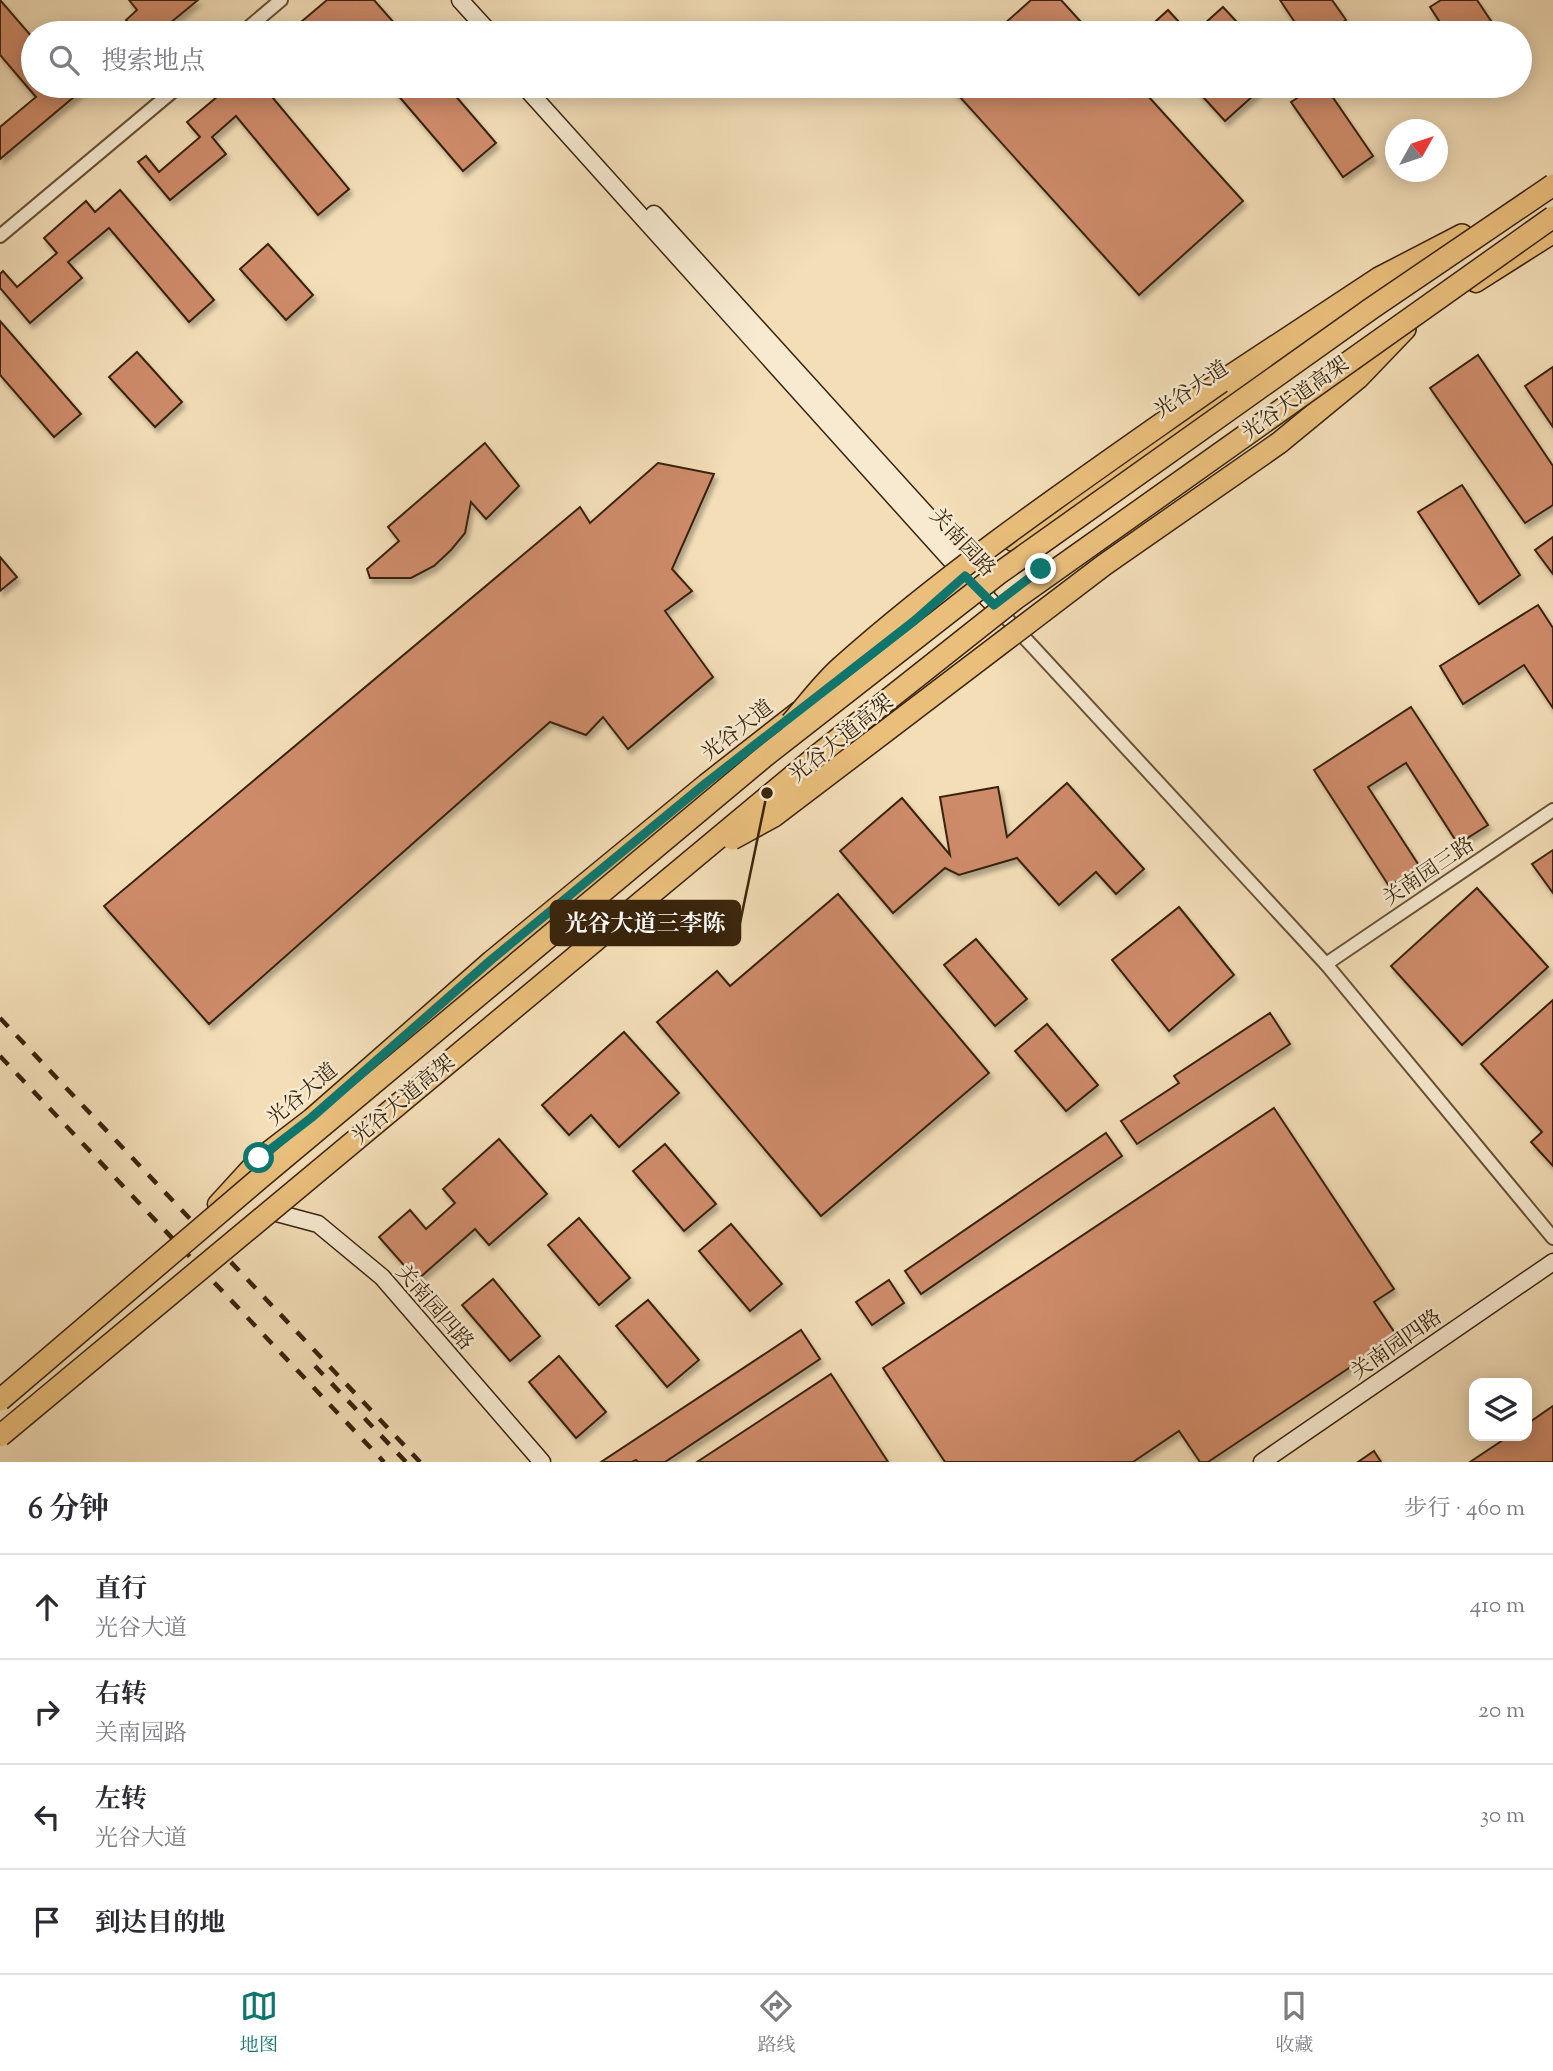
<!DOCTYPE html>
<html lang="zh">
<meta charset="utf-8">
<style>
:root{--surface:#fff;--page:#f2f2f3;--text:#2b2b33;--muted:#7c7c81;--line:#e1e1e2;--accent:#0f766e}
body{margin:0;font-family:"Sorts Mill Goudy","Noto Serif SC",serif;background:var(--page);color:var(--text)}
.controls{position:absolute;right:21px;bottom:21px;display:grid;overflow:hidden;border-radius:14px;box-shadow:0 4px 18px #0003}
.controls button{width:63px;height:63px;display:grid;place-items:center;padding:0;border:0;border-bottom:2px solid var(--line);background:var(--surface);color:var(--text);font:35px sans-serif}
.compass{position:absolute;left:1385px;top:119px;width:63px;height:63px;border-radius:50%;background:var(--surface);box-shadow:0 4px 18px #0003;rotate:50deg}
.stop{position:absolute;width:21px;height:21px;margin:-16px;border:5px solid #0f766e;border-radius:50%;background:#fff}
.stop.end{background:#0f766e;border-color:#fff;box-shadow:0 2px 7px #0008}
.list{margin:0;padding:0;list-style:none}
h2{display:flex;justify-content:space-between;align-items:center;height:91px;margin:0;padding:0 28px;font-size:30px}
h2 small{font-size:23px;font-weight:400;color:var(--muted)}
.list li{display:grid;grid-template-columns:46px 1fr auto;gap:21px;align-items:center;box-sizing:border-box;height:105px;padding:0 28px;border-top:2px solid var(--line)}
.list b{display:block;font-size:26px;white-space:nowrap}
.list p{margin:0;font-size:23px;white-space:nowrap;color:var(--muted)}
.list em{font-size:23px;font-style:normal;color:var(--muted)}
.icon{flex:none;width:38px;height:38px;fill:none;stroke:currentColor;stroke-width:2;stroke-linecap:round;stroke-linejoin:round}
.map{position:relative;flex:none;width:1553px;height:1462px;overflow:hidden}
.search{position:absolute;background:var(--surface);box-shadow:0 4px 18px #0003;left:21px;right:21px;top:21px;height:77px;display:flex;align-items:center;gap:18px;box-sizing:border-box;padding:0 24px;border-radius:38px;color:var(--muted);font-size:26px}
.sheet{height:511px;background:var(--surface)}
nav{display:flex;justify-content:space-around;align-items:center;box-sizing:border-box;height:98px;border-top:2px solid var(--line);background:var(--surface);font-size:19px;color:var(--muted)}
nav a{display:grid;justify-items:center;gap:4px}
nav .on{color:var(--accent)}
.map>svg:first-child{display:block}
.building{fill:#ce8b6a;stroke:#39240b;stroke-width:2;filter:url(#shadow)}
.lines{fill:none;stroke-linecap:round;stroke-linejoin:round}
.street-casing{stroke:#685236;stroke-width:16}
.secondary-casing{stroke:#39240b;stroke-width:19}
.primary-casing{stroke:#39240b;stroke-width:21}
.highway-casing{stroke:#39240b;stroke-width:24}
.street{stroke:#f7ead1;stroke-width:12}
.secondary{stroke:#f7ead1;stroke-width:16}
.primary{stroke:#eabf7c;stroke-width:18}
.highway{stroke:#eabf7c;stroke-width:21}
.rail{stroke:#39240b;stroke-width:4.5;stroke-dasharray:12 12;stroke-linecap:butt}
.highway-bridge-casing{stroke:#39240b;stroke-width:24;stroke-linecap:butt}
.highway-bridge{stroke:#eabf7c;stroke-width:21}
.route{stroke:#0f766e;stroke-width:9}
.labels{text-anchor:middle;stroke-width:5;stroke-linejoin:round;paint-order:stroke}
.street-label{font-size:21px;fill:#39240b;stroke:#f7ead1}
.leader{fill:none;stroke:#39240b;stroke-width:2.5}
.callout-dot{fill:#39240b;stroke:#f7ead1;stroke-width:2.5}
.callout{fill:#39240b;stroke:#39240b;stroke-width:2.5}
.callout-label{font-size:23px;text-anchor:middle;font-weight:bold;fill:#fff}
</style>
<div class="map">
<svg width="1553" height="1462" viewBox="0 0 1553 1462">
<defs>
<filter id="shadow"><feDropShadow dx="3" dy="5" stdDeviation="2" flood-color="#0004"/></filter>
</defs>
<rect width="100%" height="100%" fill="#f3deb8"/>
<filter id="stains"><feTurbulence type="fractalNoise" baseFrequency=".00286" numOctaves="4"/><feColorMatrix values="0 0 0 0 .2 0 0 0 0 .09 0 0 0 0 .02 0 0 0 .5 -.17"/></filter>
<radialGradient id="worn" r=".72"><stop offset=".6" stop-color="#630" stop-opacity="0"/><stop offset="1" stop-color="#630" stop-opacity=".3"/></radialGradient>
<g class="building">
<path d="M0 0 33 38V86H87L0 159V127L36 97 0 55Z"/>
<path d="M129 0H198L158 33H137L126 20 137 10Z"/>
<path d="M327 0H374L403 33H288Z"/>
<path d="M1031 0H1061L1091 33H994Z"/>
<path d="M1280 0H1332L1346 20 1327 33H1302Z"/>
<path d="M1441 0H1477L1499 33H1447L1430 7Z"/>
<path d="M1223 7 1247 33H1194Z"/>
<path d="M1168 10 1189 33H1146L1144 32Z"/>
<path d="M230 86H263L349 189 318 215 236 116 212 137 226 154 170 200 138 162 146 156 159 172 200 137 187 122Z"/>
<path d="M390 86H447L496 143 463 171Z"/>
<path d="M950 86H1139L1243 201 1139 295Z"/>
<path d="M1193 86H1264L1225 121Z"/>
<path d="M1316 86H1325L1373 156 1343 177 1291 102Z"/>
<path d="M120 190 214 300 189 322 109 228 68 262 82 278 30 323 0 288V274L3 271 17 287 57 253 44 238 86 201 95 212Z"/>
<path d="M268 244 313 295 286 320 240 269Z"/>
<path d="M0 321 81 414 54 437 0 375Z"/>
<path d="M137 352 182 402 155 427 109 377Z"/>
<path d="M1478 355 1553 466V505L1525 523 1430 388Z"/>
<path d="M1553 367V427L1525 386Z"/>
<path d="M485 443 519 486 486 519 471 502 465 533 451 550 434 566 411 578H370L367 569 399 541 388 527Z"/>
<path d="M658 463 714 474 672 569 692 591 665 611 713 677 628 749 603 717 586 735 550 722 209 1024 104 906 580 507 590 523Z"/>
<path d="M1462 485 1520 575 1479 604 1418 512Z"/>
<path d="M1553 537V574L1535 550Z"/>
<path d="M0 557 17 577 0 591Z"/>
<path d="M1538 605 1553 628V708L1524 665 1463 704 1440 666Z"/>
<path d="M1411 707 1488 825 1458 844 1406 763 1368 787 1420 867 1389 886 1314 770Z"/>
<path d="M1067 783 1144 869 1116 894 1096 872 1059 905 1017 858 959 875 945 868 893 913 840 851 902 798 950 855 940 797 998 787 1007 837Z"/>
<path d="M1553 850V893L1532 864Z"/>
<path d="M1477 888 1548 967 1462 1045 1391 966Z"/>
<path d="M838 894 989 1073 821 1216 657 1022 717 971 730 986Z"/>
<path d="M1179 907 1234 975 1169 1031 1112 960Z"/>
<path d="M976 939 1027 999 995 1026 944 965Z"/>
<path d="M1553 1000V1166L1531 1142 1542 1132 1481 1064Z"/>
<path d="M1270 1013 1290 1044 1137 1144 1121 1121 1179 1083 1174 1076Z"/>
<path d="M1047 1024 1098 1085 1066 1111 1015 1051Z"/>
<path d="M624 1032 679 1093 619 1147 591 1115 569 1135 542 1105Z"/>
<path d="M1274 1108 1394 1289 1374 1302 1397 1336 1208 1462H1200L1179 1431 1133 1462H945L883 1368Z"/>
<path d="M1106 1133 1122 1156 921 1294 905 1271Z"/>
<path d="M499 1139 547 1194 489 1245 475 1229 417 1280 379 1237 410 1210 426 1229 455 1203 443 1189Z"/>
<path d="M665 1144 716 1204 684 1231 633 1171Z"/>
<path d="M579 1218 630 1278 599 1305 548 1245Z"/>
<path d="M731 1224 782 1284 750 1311 699 1251Z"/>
<path d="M493 1279 540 1336 510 1361 462 1305Z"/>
<path d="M889 1280 904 1303 872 1325 856 1302Z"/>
<path d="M648 1300 699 1360 667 1387 616 1326Z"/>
<path d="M801 1330 820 1359 665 1462H638L636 1460 632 1462H601Z"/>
<path d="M559 1356 606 1412 576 1438 529 1382Z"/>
<path d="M831 1374 888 1462H697Z"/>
<path d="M1553 1406V1462H1470L1509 1436H1527V1424Z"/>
<path d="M1374 1451 1381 1462H1358Z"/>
</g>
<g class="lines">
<defs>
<g id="street">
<path d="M242 33 281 0"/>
<path d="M0 236 179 86"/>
<path d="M997 608 1326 964 1553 1238"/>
<path d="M1326 964 1553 810"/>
</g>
<g id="secondary">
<path d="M460 0 490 33"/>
<path d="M524 86 965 576 994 605"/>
<path d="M654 214 975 568 986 590"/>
<path d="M273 1212 318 1224 382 1277 542 1462"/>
<path d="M1262 1462 1553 1262"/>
</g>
<g id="primary">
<path d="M1476 283 1553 234"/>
<path d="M1013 542 1207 404 1376 293"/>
<path d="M865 659 957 584"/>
<path d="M217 1204 259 1158 311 1118 491 960 706 783 798 711"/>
</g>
<g id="highway">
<path d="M1221 382 1379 278 1462 235"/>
<path d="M1279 443 1358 378 1405 329"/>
</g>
</defs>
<use href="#street" class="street-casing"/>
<use href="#secondary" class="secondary-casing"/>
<use href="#primary" class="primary-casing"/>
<use href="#highway" class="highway-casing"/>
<use href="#street" class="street"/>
<use href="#secondary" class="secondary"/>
<use href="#primary" class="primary"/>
<use href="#highway" class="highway"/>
<g class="rail">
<path d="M0 1018 420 1462"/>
<path d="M0 1056 384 1462"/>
<path d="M315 1366 406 1462"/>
</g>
<defs>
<g id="highway-bridge">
<path d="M791 723C807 705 822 684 841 667 959 562 1092 473 1221 382"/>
<path d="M732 839 774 816 1104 565 1279 443"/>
<path d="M0 1400 260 1178 765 756 998 574 1372 308 1553 185"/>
<path d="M0 1436 818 755 1015 599 1553 217"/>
</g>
</defs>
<use href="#highway-bridge" class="highway-bridge-casing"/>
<use href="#highway-bridge" class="highway-bridge"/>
</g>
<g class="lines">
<path class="route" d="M259 1158 311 1118 491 960 706 783 914 621 965 576 994 605 1041 569"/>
</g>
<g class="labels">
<g class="street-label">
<text transform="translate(1191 389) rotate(-34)" y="7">光谷大道</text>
<text transform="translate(1295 398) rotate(-36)" y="7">光谷大道高架</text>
<text transform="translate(963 542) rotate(47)" y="7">关南园路</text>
<text transform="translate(737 730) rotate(-38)" y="7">光谷大道</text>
<text transform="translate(841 738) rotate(-39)" y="7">光谷大道高架</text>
<text transform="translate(1428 871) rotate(-34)" y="7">关南园三路</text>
<text transform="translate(302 1094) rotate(-40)" y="7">光谷大道</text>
<text transform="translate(403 1099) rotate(-40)" y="7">光谷大道高架</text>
<text transform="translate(435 1307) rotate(49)" y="7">关南园四路</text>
<text transform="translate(1396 1344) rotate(-35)" y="7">关南园四路</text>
</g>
</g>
<path class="leader" d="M767 793L740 923"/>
<circle class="callout-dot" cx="767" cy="793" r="7"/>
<rect class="callout" x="551" y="901" width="189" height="44" rx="7"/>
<g class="callout-label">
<text x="645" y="931">光谷大道三李陈</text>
</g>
<rect width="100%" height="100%" filter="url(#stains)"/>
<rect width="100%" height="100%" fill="url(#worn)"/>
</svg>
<div class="controls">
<button><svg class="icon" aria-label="layers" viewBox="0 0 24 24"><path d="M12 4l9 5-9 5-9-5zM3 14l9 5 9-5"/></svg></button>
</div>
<svg class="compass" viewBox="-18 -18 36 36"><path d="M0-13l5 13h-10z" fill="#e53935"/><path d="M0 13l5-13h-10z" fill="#7c7c81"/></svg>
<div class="stop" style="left:259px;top:1158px"></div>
<div class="stop end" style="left:1041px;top:569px"></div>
<div class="search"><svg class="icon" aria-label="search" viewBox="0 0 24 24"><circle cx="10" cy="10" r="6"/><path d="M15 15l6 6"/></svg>搜索地点</div>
</div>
<section class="sheet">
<h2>6 分钟<small>步行 · 460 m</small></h2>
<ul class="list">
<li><svg class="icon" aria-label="ahead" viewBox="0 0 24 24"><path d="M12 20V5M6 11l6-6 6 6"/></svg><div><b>直行</b><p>光谷大道</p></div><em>410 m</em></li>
<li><svg class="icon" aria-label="right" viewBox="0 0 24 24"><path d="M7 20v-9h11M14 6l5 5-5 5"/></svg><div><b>右转</b><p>关南园路</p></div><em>20 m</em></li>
<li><svg class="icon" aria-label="left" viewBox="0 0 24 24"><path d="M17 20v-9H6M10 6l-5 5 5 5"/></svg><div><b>左转</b><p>光谷大道</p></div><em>30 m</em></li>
<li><svg class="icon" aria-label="arrive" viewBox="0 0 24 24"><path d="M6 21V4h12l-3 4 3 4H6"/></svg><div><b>到达目的地</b></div></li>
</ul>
</section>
<nav>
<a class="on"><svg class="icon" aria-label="map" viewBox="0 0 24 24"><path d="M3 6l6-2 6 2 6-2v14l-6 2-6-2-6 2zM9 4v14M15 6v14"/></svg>地图</a>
<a><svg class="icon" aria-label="directions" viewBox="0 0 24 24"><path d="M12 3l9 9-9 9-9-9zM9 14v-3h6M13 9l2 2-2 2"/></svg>路线</a>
<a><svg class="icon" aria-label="saved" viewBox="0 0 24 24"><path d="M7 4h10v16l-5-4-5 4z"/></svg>收藏</a>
</nav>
